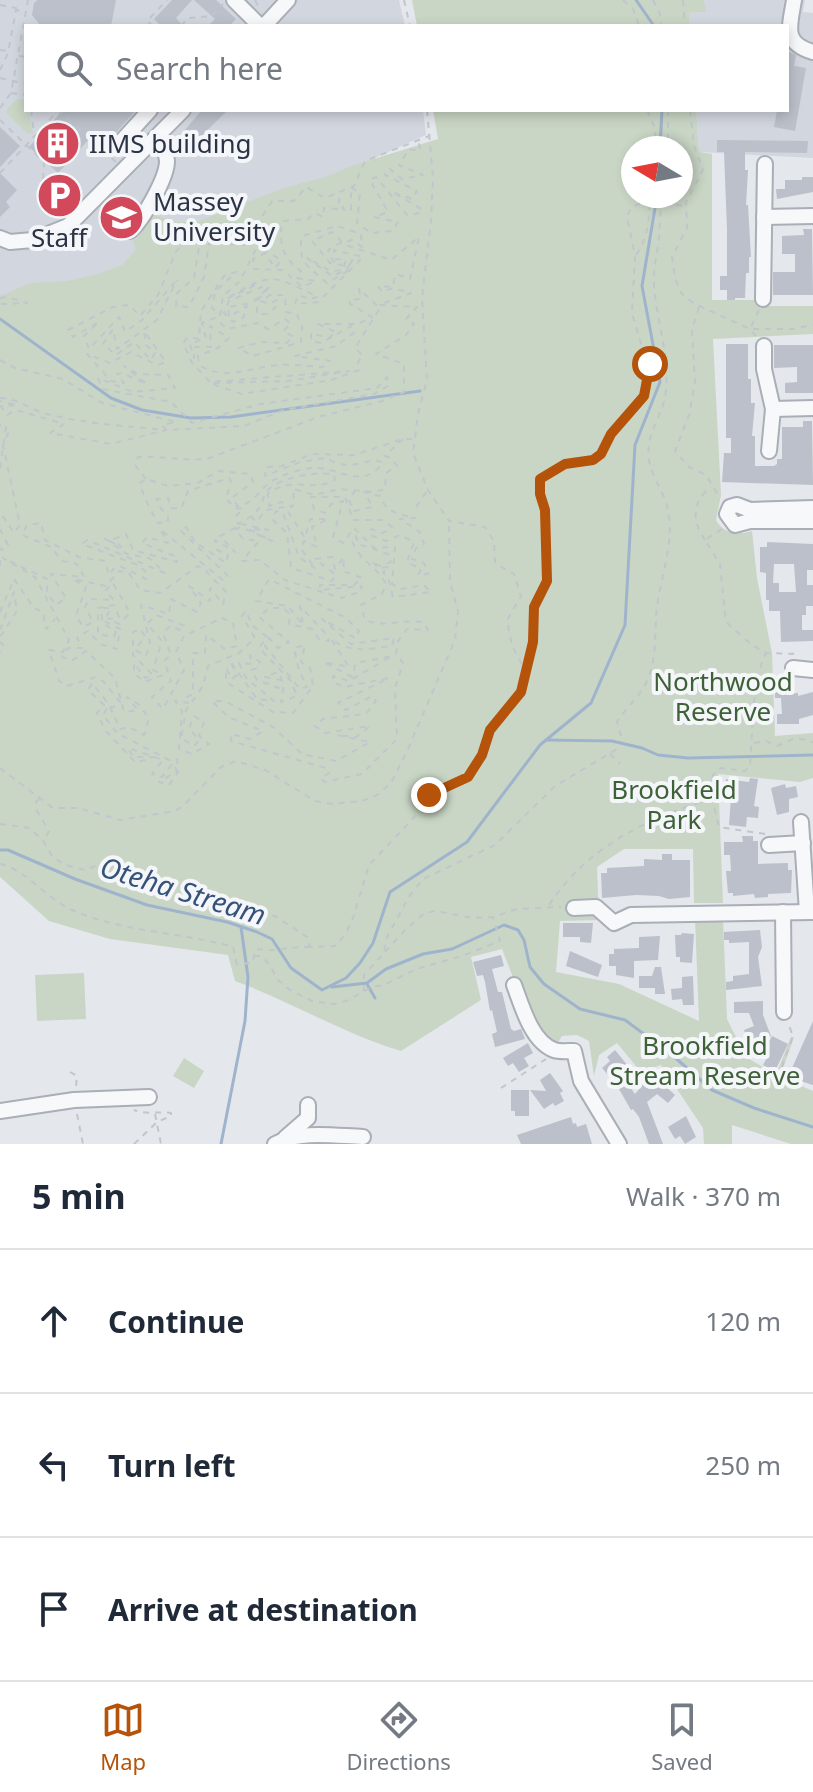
<!DOCTYPE html>
<meta charset="utf-8">
<style>
:root{--surface:#fff;--page:#f2f2f3;--text:#1f2937;--muted:#747a83;--line:#e0e1e3;--accent:#b45309}
body{margin:0;font-family:"Noto Sans",sans-serif;background:var(--page);color:var(--text)}
.compass{position:absolute;left:621px;top:136px;width:72px;height:72px;border-radius:50%;background:var(--surface);box-shadow:0 4px 12px #0003;rotate:280deg}
.stop{position:absolute;width:24px;height:24px;margin:-18px;border:6px solid #b45309;border-radius:50%;background:#fff}
.stop.end{background:#b45309;border-color:#fff;box-shadow:0 2px 8px #0008}
.list{margin:0;padding:0;list-style:none}
h2{display:flex;justify-content:space-between;align-items:center;height:104px;margin:0;padding:0 32px;font-size:34px}
h2 small{font-size:26px;font-weight:400;color:var(--muted)}
.list li{display:grid;grid-template-columns:52px 1fr auto;gap:24px;align-items:center;box-sizing:border-box;height:144px;padding:0 32px;border-top:2px solid var(--line)}
.list b{display:block;font-size:30px;white-space:nowrap}
.list em{font-size:26px;font-style:normal;color:var(--muted)}
.icon{flex:none;width:44px;height:44px;fill:none;stroke:currentColor;stroke-width:2;stroke-linecap:round;stroke-linejoin:round}
.map{position:relative;flex:none;width:813px;height:1144px;overflow:hidden}
.search{position:absolute;background:var(--surface);box-shadow:0 4px 12px #0003;left:24px;right:24px;top:24px;height:88px;display:flex;align-items:center;gap:20px;box-sizing:border-box;padding:0 28px;border-radius:0px;color:var(--muted);font-size:30px}
.sheet{height:536px;background:var(--surface)}
nav{display:flex;justify-content:space-around;align-items:center;box-sizing:border-box;height:112px;border-top:2px solid var(--line);background:var(--surface);font-size:22px;color:var(--muted)}
nav a{display:grid;justify-items:center;gap:4px}
nav .on{color:var(--accent)}
.map>svg:first-child{display:block}
.built{fill:#d2d6de}
.green{fill:#c9d6c5;fill-rule:evenodd}
.lines{fill:none;stroke-linecap:round;stroke-linejoin:round}
.stream{stroke:#9fb4cc;stroke-width:3}
.building{fill:#bbc0ca;fill-rule:evenodd}
.minor-casing{stroke:#a9aeb7;stroke-width:18}
.path{stroke:#c2c5cb;stroke-width:2;stroke-dasharray:6 6;stroke-linecap:butt}
.minor{stroke:#f7f8fa;stroke-width:14}
.path-bridge{stroke:#c2c5cb;stroke-width:2;stroke-dasharray:6 6;stroke-linecap:butt}
.route{stroke:#b45309;stroke-width:10}
.labels{text-anchor:middle;stroke-width:8;stroke-linejoin:round;paint-order:stroke}
.poi-label{font-size:26px;fill:#2b3445;stroke:#f4f6f9;text-anchor:start}
.park-label{font-size:26px;fill:#3f6138;stroke:#f4f6f9}
.water-label{font-size:28px;font-style:italic;fill:#34527a;stroke:#f4f6f9}
</style>
<div class="map">
<svg width="813" height="1144" viewBox="0 0 813 1144">
<rect width="100%" height="100%" fill="#e4e7ec"/>
<g class="built">
<path d="M0 0H399L405 26H26V110H423L426 135 60 298 0 301Z"/>
<path d="M704 0H805L803 12 813 13V158L699 152 696 110H787V26H690L689 13 705 12Z"/>
</g>
<g class="green">
<path d="M412 0H704L706 12 689 13 690 26H417Z"/>
<path d="M17 99 26 100 33 133 28 134 7 114V109Z"/>
<path d="M433 110H696L699 152 712 154V300H757L769 306H813V334L713 339 721 495 716 520C725 535 737 535 752 531L757 578 772 653 775 736 813 733V778L800 782 718 774 723 903H694L693 849H624L597 867 599 920 560 921 556 972 619 984 699 1021 695 918H723L727 1019 746 1057 776 1075 791 1037H794L780 1077 813 1091V1144H791L732 1125V1144H704L703 1128 661 1065 641 1072 617 1043 599 1055 594 1076 589 1041 577 1035 562 1036 555 1048 527 1013 502 949 471 957 481 1000 401 1051C344 1034 292 1002 235 981L228 955 110 939 49 921 0 877V296L31 283 67 281 98 274 122 265 136 250 133 241 156 215 175 222H196L281 189 328 176 351 166 438 139ZM633 148H681V196H633Z"/>
<path d="M84 973 86 1019 37 1021 35 975Z"/>
<path d="M184 1058 204 1071 194 1088 173 1076Z"/>
</g>
<g class="lines">
<g class="stream">
<path d="M636 0 654 26"/>
<path d="M660 148 662 110"/>
<path d="M0 319 111 398 142 410 191 418 231 417 420 391"/>
<path d="M547 740 612 741 642 748 658 755 688 758 813 755"/>
<path d="M0 850H8L75 879 147 905 227 922 257 932 272 939 291 968 322 990 346 978 360 963 373 943 390 892 467 842 540 745 591 703 625 625 635 445 660 382 642 286 657 196"/>
<path d="M367 984 375 998"/>
<path d="M332 987 367 983 386 969 423 954 452 949 504 925 518 930 524 940 530 967 544 984 580 1009 625 1020 671 1054 712 1090 754 1108 813 1127"/>
<path d="M221 1144 245 1021 248 977 241 927"/>
</g>
</g>
<g class="building">
<path d="M38 0H116L111 26 40 25 32 15 34 3Z"/>
<path d="M172 0H192L176 18 183 26H161L154 19Z"/>
<path d="M194 0H216L236 19 229 26H208L215 19Z"/>
<path d="M787 51 796 55 794 66 806 68 795 131 774 127 777 110H787Z"/>
<path d="M63 110H136L112 137 106 148 92 136 58 173 29 147Z"/>
<path d="M202 110H228L195 142 184 131Z"/>
<path d="M0 127 20 146 0 167Z"/>
<path d="M717 140 808 141 807 153 745 152V170H748L746 205H748L751 257H749V273H746L745 298H735V300H727V290H720V276H727V229L724 152H717Z"/>
<path d="M0 173 17 190 6 202 10 207 0 217Z"/>
<path d="M802 177H813V192L777 199 776 189H785V180H802Z"/>
<path d="M803 229H812L813 295H773V272H795V254H782V236L804 235Z"/>
<path d="M726 344H748V379H751V403H755L752 436H755V466H774L777 464V459H782V427H803V421H812L813 485 722 482 724 453H731V438H726Z"/>
<path d="M774 345H813V393H785V383L797 382V367L774 368Z"/>
<path d="M767 542 813 544V570H807V585H813V606H806V615H802V630H813V641L781 642 780 611H769V600H766V573L760 572V547H767ZM774 564H794L796 592H779V583H773Z"/>
<path d="M775 687H787V694L798 693V696L813 692V715L799 719V724H777V714H782L781 698H775Z"/>
<path d="M750 778 758 779 754 806 759 807 758 818 747 817 746 827 729 825 731 798H729L730 794 724 793 726 779 749 782Z"/>
<path d="M785 784 786 788 796 786 798 797 789 799V812L777 815 771 788Z"/>
<path d="M742 836H753V841H758V864L788 863V870H792L791 893 768 894V897L755 898 754 894 733 896V893H728L726 871H731L730 855H724V842H743Z"/>
<path d="M662 854H672V860H690V897L669 899 659 896 636 895 602 898 601 873H607V868L644 866V859L662 860Z"/>
<path d="M563 923H593L591 943 580 942V937H563Z"/>
<path d="M760 930 762 947 758 957 762 986 726 990V982L733 981V976L749 974V942L729 943V940H724V932Z"/>
<path d="M682 933 694 934 692 963 680 962V957H676L675 935H681Z"/>
<path d="M660 936 658 960 634 961V978L616 975V966H609V954H614V949L639 948V937Z"/>
<path d="M570 951 602 965 598 977 566 966Z"/>
<path d="M501 955 504 966 492 969 498 992H502L511 1029 514 1031 521 1029 525 1039 495 1047 492 1034 497 1032 492 1010 490 1011 485 982 483 975 477 976 473 962Z"/>
<path d="M655 967H661L665 994H655V988H639V976H652Z"/>
<path d="M693 976 694 1005H683L682 999 672 1000 671 989 682 988V977Z"/>
<path d="M763 1001V1015L771 1036 748 1042 744 1030 754 1026 749 1013H734V1002Z"/>
<path d="M813 1021V1085L788 1077Z"/>
<path d="M772 1036 788 1044 775 1071 763 1065 769 1054 764 1051Z"/>
<path d="M528 1043 533 1053 524 1058 529 1066 519 1072 513 1063 508 1066 503 1058Z"/>
<path d="M615 1050 633 1072 624 1079 617 1070 609 1076 602 1068 610 1061 607 1057Z"/>
<path d="M550 1073 563 1091 560 1093 564 1101 555 1106 553 1103 544 1109 530 1090 546 1091 540 1080Z"/>
<path d="M652 1074 675 1095 668 1103 657 1094 647 1102 663 1144H649L639 1117 633 1109 631 1110 619 1089 627 1083 635 1094Z"/>
<path d="M511 1090H529V1116H515V1111H511Z"/>
<path d="M686 1116 696 1137 685 1144 680 1136 675 1139 668 1127Z"/>
<path d="M571 1117 573 1124 576 1123 577 1127 586 1124 592 1144H521L517 1135Z"/>
</g>
<g class="lines">
<defs>
<g id="minor">
<path d="M234 0 260 26"/>
<path d="M794 0C790 26 782 43 813 52"/>
<path d="M264 26 288 0"/>
<path d="M119 144 150 110"/>
<path d="M764 217 813 216"/>
<path d="M130 231C143 220 167 178 167 161 166 152 162 143 160 135"/>
<path d="M0 238 10 242 33 240 68 226 183 110"/>
<path d="M763 299 765 164"/>
<path d="M764 346V369L773 409 769 451"/>
<path d="M773 409 813 408"/>
<path d="M813 508 750 510 737 505 730 507 727 514 735 525 750 521H813"/>
<path d="M793 668 813 670"/>
<path d="M801 822 807 912"/>
<path d="M769 845 803 843"/>
<path d="M574 908 596 907 614 923 631 915 813 912"/>
<path d="M783 912 784 1012"/>
<path d="M514 985C522 1006 531 1041 554 1050 559 1052 568 1051 574 1051L581 1081 619 1144"/>
<path d="M0 1111 74 1100 149 1097"/>
<path d="M285 1138 308 1118V1105"/>
<path d="M275 1144C300 1130 335 1136 363 1137"/>
</g>
</defs>
<use href="#minor" class="minor-casing"/>
<g class="path">
<path d="M255 0 260 9"/>
<path d="M404 0 410 26"/>
<path d="M623 0 633 9 639 26"/>
<path d="M653 0 660 14 661 26"/>
<path d="M683 0 685 26"/>
<path d="M0 5 16 8V10"/>
<path d="M153 26 147 21 167 0"/>
<path d="M181 26 188 18 212 16 223 4"/>
<path d="M0 50 7 51"/>
<path d="M19 56 26 57"/>
<path d="M0 70 8 53 16 10 25 12"/>
<path d="M0 78 26 84"/>
<path d="M11 93 26 95"/>
<path d="M0 108 11 93 28 0"/>
<path d="M31 110 34 133"/>
<path d="M58 110 117 163"/>
<path d="M427 110 433 178 431 220 422 298 427 380 418 414 413 453 428 490 449 521 485 527 494 541 495 563 514 574 521 596 507 620 512 646 525 670"/>
<path d="M647 110 654 126 657 148"/>
<path d="M668 110V148"/>
<path d="M690 110 694 146 703 170 686 202 687 228 672 257 675 278 681 293 693 303 750 329 756 336"/>
<path d="M0 120 44 162 43 180"/>
<path d="M0 173 58 111"/>
<path d="M676 205 684 206"/>
<path d="M636 255C649 237 649 218 650 196"/>
<path d="M175 282 142 320 125 332 119 317 89 349 84 336 99 322 73 337 68 330 113 307 129 305 140 316 158 295 176 251 203 230 212 237 201 235 194 278 177 293 176 306 189 307 204 277 209 243 244 245 272 201H294L306 187 325 198 354 186 365 161 429 136"/>
<path d="M0 298 7 297 27 303 0 304"/>
<path d="M699 307 692 330 695 383 689 415 675 451 689 467 706 475 720 498"/>
<path d="M759 310 750 329H792L813 325"/>
<path d="M0 360 15 368 63 379 102 403 176 422 162 425 166 430 244 426 284 410 374 394 388 386 387 377 377 388 260 404 192 423 171 402 102 389 98 378 133 392 175 388 168 375 138 374 124 366 147 384 122 373 117 374 124 383 111 381 87 354 110 363 131 352 157 365 166 362 144 331 146 345 155 353 151 360 134 342 116 355 103 344 113 329 117 349 157 320 177 280"/>
<path d="M214 383 288 381 349 371 210 382 192 363 183 343 188 337 199 339 201 311 224 276 236 272 215 292 212 308 220 315 223 296 240 281 262 237 268 238 265 250 281 260 275 268 265 253 253 259 254 269 283 270 302 287 316 281 297 278 301 271C282 258 279 243 282 221L308 219 315 213 323 217 324 208 338 209 339 199 344 210 351 211V187L360 193 357 223 371 233 392 231 398 222 374 217 388 212 370 180 376 177 407 215 420 213 422 209 392 192 412 199 417 191 385 175 389 168 402 179 423 175 399 165 409 149 420 151 419 142"/>
<path d="M0 398C18 398 30 410 47 414 86 424 127 426 166 430L111 444 50 433 64 424 16 410 7 415 1 406 17 405 0 401"/>
<path d="M0 424V427"/>
<path d="M403 439 385 456 391 458 397 466 386 473 385 489 374 492 340 489 314 495 293 489 294 503 292 507 281 502 269 506 268 493C296 475 312 493 335 480L334 475C319 470 277 478 267 491 264 494 263 499 262 503 257 513 248 519 238 524L235 517 243 509 235 508 226 499 231 481 229 478 188 491 181 509 171 508 168 498 157 499 158 505 168 516V522L158 523C151 511 143 496 140 483L146 479 168 486 198 483 218 471 250 474 253 482 233 497 237 506C255 504 259 489 272 481 282 475 302 468 314 468 341 467 361 491 383 463 369 454 355 475 326 458L300 462 265 476 266 467 282 466 312 454 354 455 403 439H413"/>
<path d="M0 468 6 427 9 431 3 445 20 525 14 533 0 512"/>
<path d="M146 479 135 465 138 457C162 456 184 461 207 459L318 417 382 401 404 392V364L376 354 406 335 414 324 406 319 417 307 379 305 411 293 393 288 382 292 378 286 392 287 396 274 410 279 419 237 391 260 340 243 328 250 333 261 342 265 330 263 312 241 332 232 343 243 352 240 362 247 361 234 337 226 302 236C297 263 308 266 327 283L346 272 353 259 346 270 332 276 307 258 331 271 343 270 346 260 335 259 334 250 363 257 318 302 295 304 298 295 310 299 318 297C271 274 272 272 226 299L254 286 262 287 229 301 224 313 233 322 243 318 247 306 229 317 228 307 252 303 270 286 257 301V314H268L277 306V300L269 304 261 301 270 295H285L286 312 297 314 302 327 301 342 253 356 238 348 261 342 286 343 294 337 283 331 291 324 285 319 268 329 257 323 227 329 215 318 202 323 206 338 190 344 194 358 195 347H211L210 326 229 338 218 348 198 356 199 365C227 382 249 367 279 365 293 364 309 366 323 367L330 361 295 356 336 346 355 332 351 326 321 343 311 341V333L329 338 336 332 318 324H358L372 317 350 304 349 300 361 299 359 289 380 308 355 348 363 356 358 362 359 370 331 380 242 394 209 383"/>
<path d="M416 507 427 491"/>
<path d="M251 516 256 522 266 510 285 507 305 538 310 519H328L312 527 317 547 304 541 301 549 316 569 299 557 283 513 276 511 272 519 287 533 291 568 332 581 336 575 315 559 332 557 335 569 344 557 343 571 362 578 354 585H320V590L362 586 360 592 341 598 285 580 260 560 242 561 259 541 243 539 235 529 241 527 272 541 249 529 268 530 242 524 220 536 235 552 215 540 217 550 228 555 226 563 195 542 186 527 180 530 227 575 224 581 160 529 168 543 147 537 142 543 177 557V562L133 550 126 534 114 539 121 547 104 538 127 554 149 558 165 573 87 540 82 544 138 565 147 573 146 579 120 566 115 567 109 575 105 561 79 557 45 540 41 523 27 525 22 535 51 547 62 561 77 564 84 577 51 574 66 598 56 605 47 593V579L3 558 35 577 69 640 63 652 49 650 59 681 67 686 96 677 103 681 120 702 112 708 92 683 88 690 104 705 97 713 105 730 136 763 153 757H133L128 748 163 760 152 774 162 777 173 763 177 771 159 782 169 785 178 772 177 759 169 760 117 733 103 715 109 705 120 729 129 727 144 735 149 718 138 704 127 697 138 710 124 712 115 678 86 651 73 660 62 657 68 648H82L77 638 88 631 100 644 117 649 120 629 104 621 111 608H103C99 622 104 625 116 631L114 637 98 634V608L114 605 119 617 108 619 119 624 130 613 113 583 105 591 114 600 89 599 85 607 93 622 83 627 76 615 86 587 73 579 106 586 119 571 129 573 140 590 160 593 198 566 204 569 226 592 223 604 210 588V601L189 586 201 603 197 612 171 599 169 614 141 605 150 643 146 656 135 650 145 636 140 629 133 632V655L153 675 145 678 134 663V673L144 682 163 675 153 670 162 641 147 624 156 615 185 626 180 630 170 626 163 633 171 655 164 661 171 681 152 697 163 709 184 670 176 652 184 636 222 618 233 623 237 646 225 649 206 635 205 653H193V694L185 698 188 703 175 701 182 711 179 749 192 754 209 744 199 736 204 722 194 716 189 728 199 740 194 746 181 738 186 710 203 686 208 666 239 653 255 638 242 616 246 611 252 625 267 637 259 648 291 681 297 696 281 702 284 684 278 672 265 677 281 680 279 688 257 680 251 670 258 668 260 662 250 655 252 664 239 663 246 678 274 701 257 699 230 661 237 675 232 679 226 668V682L273 712 293 713 313 686 310 668 301 662 305 645 294 648 299 670 307 687 300 689 265 646 269 638 278 648 289 642 259 617 269 608H283L290 614 289 624 312 629 319 639 329 641 327 635 300 606 303 625 288 606 256 601 269 579 346 618 359 631 355 638 322 619 351 644 394 638 392 646C369 649 351 654 331 639L349 667 324 662 352 677 356 663 392 656 349 681 333 676V682L344 687 389 678 338 703 346 710 372 696 376 701 366 714 323 719 315 726 325 733 370 726 356 737 337 735 370 742 336 761 302 754 273 727 225 701H212L228 717 263 731 250 739 231 734V741L326 768 329 773 321 778 324 782 362 774 397 739 395 688 403 663 396 654 398 641 407 629 428 630 423 622C399 619 387 628 365 620L361 605 382 594 386 584C375 564 361 563 352 541L356 536 358 544 388 554 391 562 380 566 372 561 378 568 389 567 383 572 388 578 393 597 431 592 424 585 400 589 392 584 395 547 374 548 354 528 343 543 333 537 343 501 331 504 325 513 314 509 311 497H345L353 520H383L392 527 383 533 371 529 370 535 386 541 400 535 414 542 407 562 421 569 418 575 428 574 424 563 412 559 416 548 424 544 420 532 400 519 415 518C399 514 386 513 380 496L364 492 373 507 354 511 349 500 356 489"/>
<path d="M0 529 8 545 2 550 0 548"/>
<path d="M722 529 705 540 720 564 726 622 752 645 766 653 799 654"/>
<path d="M705 540C692 521 691 502 711 487"/>
<path d="M0 560V566"/>
<path d="M0 612 14 579 34 608 43 612 46 629 55 619"/>
<path d="M0 630 14 592 17 611 0 637"/>
<path d="M0 642 3 644 0 653"/>
<path d="M621 736 617 722C626 707 639 698 646 683 659 657 653 628 658 600 663 571 674 540 668 510 664 491 651 477 649 459 645 432 665 414 666 389 669 354 657 321 654 287 653 269 657 255 659 238 660 224 660 210 662 196"/>
<path d="M754 743 766 741 777 746 796 738 813 742"/>
<path d="M610 754 620 764"/>
<path d="M0 768 53 808H78L120 820 175 811 184 805 221 767 236 761 265 770 315 801 332 804 362 801 377 795 391 783 408 749 455 640 458 611 450 582 449 521"/>
<path d="M39 799 36 802 37 811 49 831 44 842"/>
<path d="M0 824 30 828 44 842 52 856 65 865 85 870 98 865 122 872 133 882 172 891 189 899 275 916 307 937 310 947 335 946 345 935 353 918 369 865 420 811 429 795 468 777 482 755 490 730 521 692 533 642 534 607 547 581 545 510 540 494V479L565 464 593 460 601 454 611 434 644 396 650 372V358L642 347 632 313 635 256 627 216 632 207 641 203"/>
<path d="M765 834 719 827 712 799 713 775 721 768 745 771 750 766C753 732 751 683 766 653"/>
<path d="M0 864C24 868 47 899 72 910 122 932 181 932 233 947L237 964 253 963 255 950C263 948 267 951 275 950 287 948 297 947 309 947"/>
<path d="M549 905C587 847 646 819 710 799"/>
<path d="M385 952 408 927 425 913 435 911 473 918 493 917 517 909 561 907"/>
<path d="M254 956H261L270 965 277 979 290 990 312 1001 334 1004 346 1001 372 987 384 985 416 969 462 956 500 941 493 917"/>
<path d="M364 991V975L384 953 386 939 410 895 423 879 495 845 555 786 617 749"/>
<path d="M70 1072 77 1076 76 1087"/>
<path d="M778 1078 793 1036 788 1023"/>
<path d="M501 1088 546 1059"/>
<path d="M77 1114 83 1144"/>
<path d="M155 1114 161 1144"/>
<path d="M134 1144 157 1122 171 1116V1113C158 1111 146 1115 134 1110"/>
</g>
<use href="#minor" class="minor"/>
<path class="path-bridge" d="M641 203 676 205"/>
</g>
<g class="lines">
<path class="route" d="M429 795 468 777 482 755 490 730 521 692 533 642 534 607 547 581 545 510 540 494V479L565 464 593 460 601 454 611 434 644 396 650 364"/>
</g>
<defs>
<symbol id="building-disc" viewBox="-11 -11 22 22"><circle r="9.5" fill="#d1495b" stroke="#f4f6f9"/><path d="M-4-6H4V6H1V3H-1V6H-4ZM-2.5-4.3h1.7v1.8h-1.7ZM.8-4.3h1.7v1.8H.8ZM-2.5-1h1.7V.8h-1.7ZM.8-1h1.7V.8H.8Z" fill="#fff"/></symbol>
<symbol id="parking-disc" viewBox="-11 -11 22 22"><circle r="9.5" fill="#d1495b" stroke="#f4f6f9"/><path d="M-3.5-5.5H1a3.5 3.5 0 0 1 0 7H-1V5.5H-3.5ZM-1-3.4V-.6H.8a1.4 1.4 0 0 0 0-2.8Z" fill="#fff"/></symbol>
<symbol id="university-disc" viewBox="-11 -11 22 22"><circle r="9.5" fill="#d1495b" stroke="#f4f6f9"/><path d="M0-5L7-2L0 1L-7-2ZM-4 1L0 2.5L4 1V4Q0 6-4 4Z" fill="#fff"/></symbol>
</defs>
<g fill-rule="evenodd">
<use href="#building-disc" x="32" y="118" width="51" height="51"/>
<use href="#parking-disc" x="34" y="170" width="51" height="51"/>
<use href="#university-disc" x="96" y="192" width="51" height="51"/>
</g>
<g class="labels">
<g class="poi-label">
<text x="89" y="153">IIMS building</text>
<text x="153" y="211">Massey<tspan x="153" dy="30">University</tspan></text>
<text x="59" y="247" text-anchor="middle">Staff</text>
</g>
<g class="park-label">
<text x="723" y="691">Northwood<tspan x="723" dy="30">Reserve</tspan></text>
<text x="674" y="799">Brookfield<tspan x="674" dy="30">Park</tspan></text>
<text x="705" y="1055">Brookfield<tspan x="705" dy="30">Stream Reserve</tspan></text>
</g>
<g class="water-label">
<text transform="translate(183 891) rotate(17)" y="10">Oteha Stream</text>
</g>
</g>
</svg>
<svg class="compass" viewBox="-18 -18 36 36"><path d="M0-13l5 13h-10z" fill="#e53935"/><path d="M0 13l5-13h-10z" fill="#747a83"/></svg>
<div class="stop" style="left:650px;top:364px"></div>
<div class="stop end" style="left:429px;top:795px"></div>
<div class="search"><svg class="icon" aria-label="search" viewBox="0 0 24 24"><circle cx="10" cy="10" r="6"/><path d="M15 15l6 6"/></svg>Search here</div>
</div>
<section class="sheet">
<h2>5 min<small>Walk · 370 m</small></h2>
<ul class="list">
<li><svg class="icon" aria-label="ahead" viewBox="0 0 24 24"><path d="M12 20V5M6 11l6-6 6 6"/></svg><div><b>Continue</b></div><em>120 m</em></li>
<li><svg class="icon" aria-label="left" viewBox="0 0 24 24"><path d="M17 20v-9H6M10 6l-5 5 5 5"/></svg><div><b>Turn left</b></div><em>250 m</em></li>
<li><svg class="icon" aria-label="arrive" viewBox="0 0 24 24"><path d="M6 21V4h12l-3 4 3 4H6"/></svg><div><b>Arrive at destination</b></div></li>
</ul>
</section>
<nav>
<a class="on"><svg class="icon" aria-label="map" viewBox="0 0 24 24"><path d="M3 6l6-2 6 2 6-2v14l-6 2-6-2-6 2zM9 4v14M15 6v14"/></svg>Map</a>
<a><svg class="icon" aria-label="directions" viewBox="0 0 24 24"><path d="M12 3l9 9-9 9-9-9zM9 14v-3h6M13 9l2 2-2 2"/></svg>Directions</a>
<a><svg class="icon" aria-label="saved" viewBox="0 0 24 24"><path d="M7 4h10v16l-5-4-5 4z"/></svg>Saved</a>
</nav>
